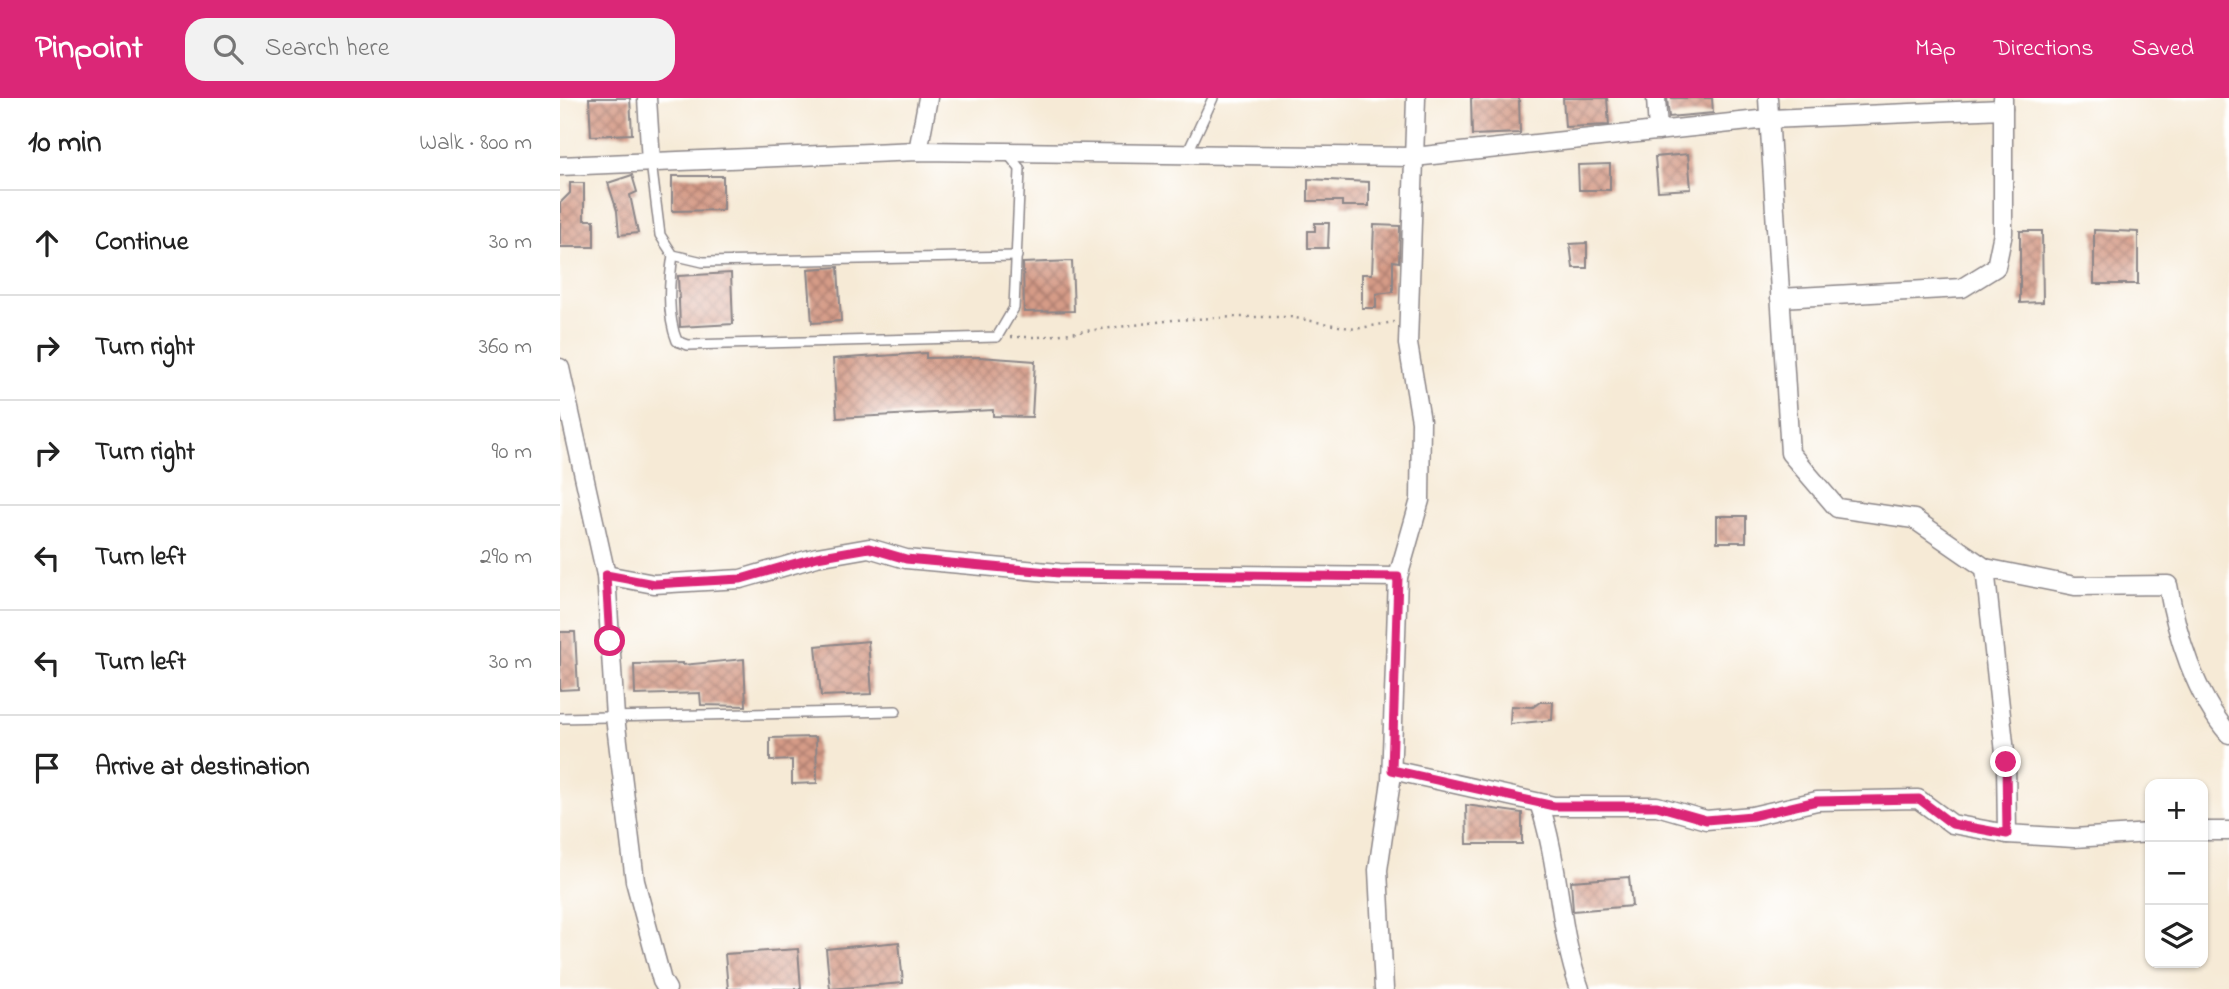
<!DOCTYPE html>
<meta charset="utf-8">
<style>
:root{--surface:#fff;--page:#f2f2f2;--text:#222;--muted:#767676;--line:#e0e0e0;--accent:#db2777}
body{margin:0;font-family:"Indie Flower",sans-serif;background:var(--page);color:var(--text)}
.controls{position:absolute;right:21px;bottom:21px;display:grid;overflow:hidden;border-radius:14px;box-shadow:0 2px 5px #0004}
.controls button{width:63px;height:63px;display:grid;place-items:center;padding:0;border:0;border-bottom:2px solid var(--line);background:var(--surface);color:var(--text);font:35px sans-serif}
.stop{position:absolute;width:21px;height:21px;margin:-16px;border:5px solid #db2777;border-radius:50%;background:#fff}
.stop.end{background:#db2777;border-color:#fff;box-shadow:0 2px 7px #0008}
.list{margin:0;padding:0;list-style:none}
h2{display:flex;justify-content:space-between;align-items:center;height:91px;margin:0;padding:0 28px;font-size:30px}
h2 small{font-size:23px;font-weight:400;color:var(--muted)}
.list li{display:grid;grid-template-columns:46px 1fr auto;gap:21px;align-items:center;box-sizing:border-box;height:105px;padding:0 28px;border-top:2px solid var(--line)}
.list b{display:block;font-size:26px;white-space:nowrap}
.list em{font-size:23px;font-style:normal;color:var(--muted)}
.icon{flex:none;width:38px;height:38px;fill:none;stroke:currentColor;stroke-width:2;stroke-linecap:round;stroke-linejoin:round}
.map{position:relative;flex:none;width:1669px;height:891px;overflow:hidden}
header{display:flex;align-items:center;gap:42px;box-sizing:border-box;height:98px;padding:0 35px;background:var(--accent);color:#fff}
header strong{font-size:33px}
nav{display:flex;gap:38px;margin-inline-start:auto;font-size:24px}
.search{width:490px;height:63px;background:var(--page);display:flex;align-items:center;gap:18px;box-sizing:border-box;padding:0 24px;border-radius:21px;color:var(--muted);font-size:26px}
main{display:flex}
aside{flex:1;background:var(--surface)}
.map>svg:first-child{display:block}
.building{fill:url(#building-cross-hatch)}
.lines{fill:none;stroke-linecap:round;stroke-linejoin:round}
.service-casing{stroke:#8c8688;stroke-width:12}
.minor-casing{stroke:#8c8688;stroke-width:21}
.path{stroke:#8c8688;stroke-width:2.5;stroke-dasharray:2 5;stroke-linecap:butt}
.service{stroke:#fff;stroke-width:9}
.minor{stroke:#fff;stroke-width:18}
.route{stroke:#db2777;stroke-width:9}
</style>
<header>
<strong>Pinpoint</strong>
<div class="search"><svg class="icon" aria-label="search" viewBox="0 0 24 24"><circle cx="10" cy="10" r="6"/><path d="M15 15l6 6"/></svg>Search here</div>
<nav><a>Map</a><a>Directions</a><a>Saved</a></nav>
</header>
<main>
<aside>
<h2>10 min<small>Walk · 800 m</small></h2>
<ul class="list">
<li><svg class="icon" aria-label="ahead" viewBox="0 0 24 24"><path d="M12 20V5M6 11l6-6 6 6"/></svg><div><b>Continue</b></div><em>30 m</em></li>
<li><svg class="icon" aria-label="right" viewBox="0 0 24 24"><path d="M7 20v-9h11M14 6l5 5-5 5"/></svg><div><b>Turn right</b></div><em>360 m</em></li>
<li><svg class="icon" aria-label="right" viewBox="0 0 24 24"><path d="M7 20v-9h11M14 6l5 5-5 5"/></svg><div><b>Turn right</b></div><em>90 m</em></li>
<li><svg class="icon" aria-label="left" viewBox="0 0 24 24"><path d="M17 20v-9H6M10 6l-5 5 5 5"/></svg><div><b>Turn left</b></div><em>290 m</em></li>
<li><svg class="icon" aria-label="left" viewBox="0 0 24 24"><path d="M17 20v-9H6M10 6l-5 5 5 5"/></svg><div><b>Turn left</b></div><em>30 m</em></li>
<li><svg class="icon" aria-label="arrive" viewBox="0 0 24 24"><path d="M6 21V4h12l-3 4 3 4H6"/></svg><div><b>Arrive at destination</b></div></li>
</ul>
</aside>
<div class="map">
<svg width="1669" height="891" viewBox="0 0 1669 891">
<defs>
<pattern id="building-cross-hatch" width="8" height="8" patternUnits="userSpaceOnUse" patternTransform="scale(1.75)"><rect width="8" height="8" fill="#d59b87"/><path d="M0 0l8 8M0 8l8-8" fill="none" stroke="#ac7e70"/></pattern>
</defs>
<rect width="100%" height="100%" fill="#fff"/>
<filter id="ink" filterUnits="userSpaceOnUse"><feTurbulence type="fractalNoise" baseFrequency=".0143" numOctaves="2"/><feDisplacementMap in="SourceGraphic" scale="14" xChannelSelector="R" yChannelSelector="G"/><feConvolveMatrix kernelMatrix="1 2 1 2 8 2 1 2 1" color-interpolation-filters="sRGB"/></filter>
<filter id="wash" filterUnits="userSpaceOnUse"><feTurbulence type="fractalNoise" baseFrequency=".00686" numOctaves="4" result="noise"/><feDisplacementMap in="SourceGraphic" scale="28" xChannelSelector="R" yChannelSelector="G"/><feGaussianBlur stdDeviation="1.57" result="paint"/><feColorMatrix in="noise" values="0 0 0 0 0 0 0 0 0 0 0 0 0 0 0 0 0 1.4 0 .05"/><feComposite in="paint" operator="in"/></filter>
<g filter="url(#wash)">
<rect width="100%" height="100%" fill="#f6ead6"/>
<g id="blocks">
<g class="building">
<path d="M29 0H70L72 36 31 38Z"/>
<path d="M911 0H959L960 35 912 37Z"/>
<path d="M1003 0H1047L1049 27 1005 29Z"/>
<path d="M1107 0H1152L1153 15 1109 19Z"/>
<path d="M1128 56 1131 91 1098 93 1095 59Z"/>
<path d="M1050 66V92H1019L1018 67Z"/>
<path d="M72 77 77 94 70 97 78 135 59 137 57 113 48 85Z"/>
<path d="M112 78H163V112L112 113Z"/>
<path d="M748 81 809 84V108H782V103H748Z"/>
<path d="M10 85H24V122H34V149H0V105L10 95Z"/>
<path d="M755 125H769L768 150H748V133H755Z"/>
<path d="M814 127 840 128 839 164 833 163V194L816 196V210H802V176H812Z"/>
<path d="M1534 132 1578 134V186H1534Z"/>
<path d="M1460 133H1482L1483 204 1460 205Z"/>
<path d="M1027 145V170H1013L1010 146Z"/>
<path d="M512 163 514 213 464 214 463 165Z"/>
<path d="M278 169 281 223 252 225 248 171Z"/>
<path d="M171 175 173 226 120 229 118 178Z"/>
<path d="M366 255V260L419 259 475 263 472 319 433 318V312L277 320 273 261Z"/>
<rect x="1157" y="418" width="29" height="26"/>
<path d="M0 534H15L18 591 0 592Z"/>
<path d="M308 543 312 596 261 598 256 548Z"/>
<path d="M184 561 186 608 141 607 140 595 75 597 74 566 123 565V567Z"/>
<path d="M980 604H993L992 622 950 626 951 608 973 609Z"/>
<path d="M256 639 257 685 232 686V662L210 663V640Z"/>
<path d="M906 707 962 715V746H907Z"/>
<path d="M1069 779 1072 808 1013 813 1011 783Z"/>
<path d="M339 844 343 885 270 891 266 851Z"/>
<path d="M238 851 241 891H168L165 856Z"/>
</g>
</g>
</g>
<g filter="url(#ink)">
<use href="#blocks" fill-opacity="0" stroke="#8c8688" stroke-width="2"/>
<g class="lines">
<defs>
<g id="service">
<path d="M627 56 653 0"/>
<path d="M91 64 100 137 113 157 143 164 457 158"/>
<path d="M113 157C109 183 107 219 117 243L128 247 437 239 454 210 460 71 448 56"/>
<path d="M0 620 336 613"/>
</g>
<g id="minor">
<path d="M87 0 91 64"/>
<path d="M1096 0 1098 33"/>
<path d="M1208 0 1230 355 1277 410 1354 421 1425 470 1515 488 1608 487C1616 535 1636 599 1669 636"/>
<path d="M358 53 368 0"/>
<path d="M0 68 358 53 854 59 1208 21 1443 11"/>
<path d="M1220 200 1402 190 1436 169 1443 135V0"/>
<path d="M0 270 46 477 55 619 75 783 102 883 107 891"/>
<path d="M1425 470 1446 664 1447 736 1514 740 1590 735"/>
<path d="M46 477 94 486 181 481 257 459 309 450 346 461 499 475 838 479"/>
<path d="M832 672 994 708H1097L1146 722 1192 718 1257 703 1358 701 1392 726 1447 736"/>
<path d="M979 705C1000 765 998 831 1020 891"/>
<path d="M1643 733H1669"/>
<path d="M824 891 818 772 831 683 838 479 860 402 861 323 848 246 856 0"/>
</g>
</defs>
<use href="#service" class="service-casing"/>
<use href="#minor" class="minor-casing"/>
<path class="path" d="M451 239H479L613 222 675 219H730L795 231 834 224"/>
<use href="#service" class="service"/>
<use href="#minor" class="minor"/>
</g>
</g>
<g class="lines" filter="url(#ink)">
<path class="route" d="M50 543 46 477 94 486 181 481 257 459 309 450 346 461 499 475 838 479 832 672 994 708H1097L1146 722 1192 718 1257 703 1359 701 1392 726 1447 736 1446 664"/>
</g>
</svg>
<div class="controls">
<button>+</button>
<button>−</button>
<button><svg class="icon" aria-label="layers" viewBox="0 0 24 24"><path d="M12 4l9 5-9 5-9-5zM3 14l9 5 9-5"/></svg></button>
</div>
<div class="stop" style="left:50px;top:543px"></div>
<div class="stop end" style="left:1446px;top:664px"></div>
</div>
</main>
